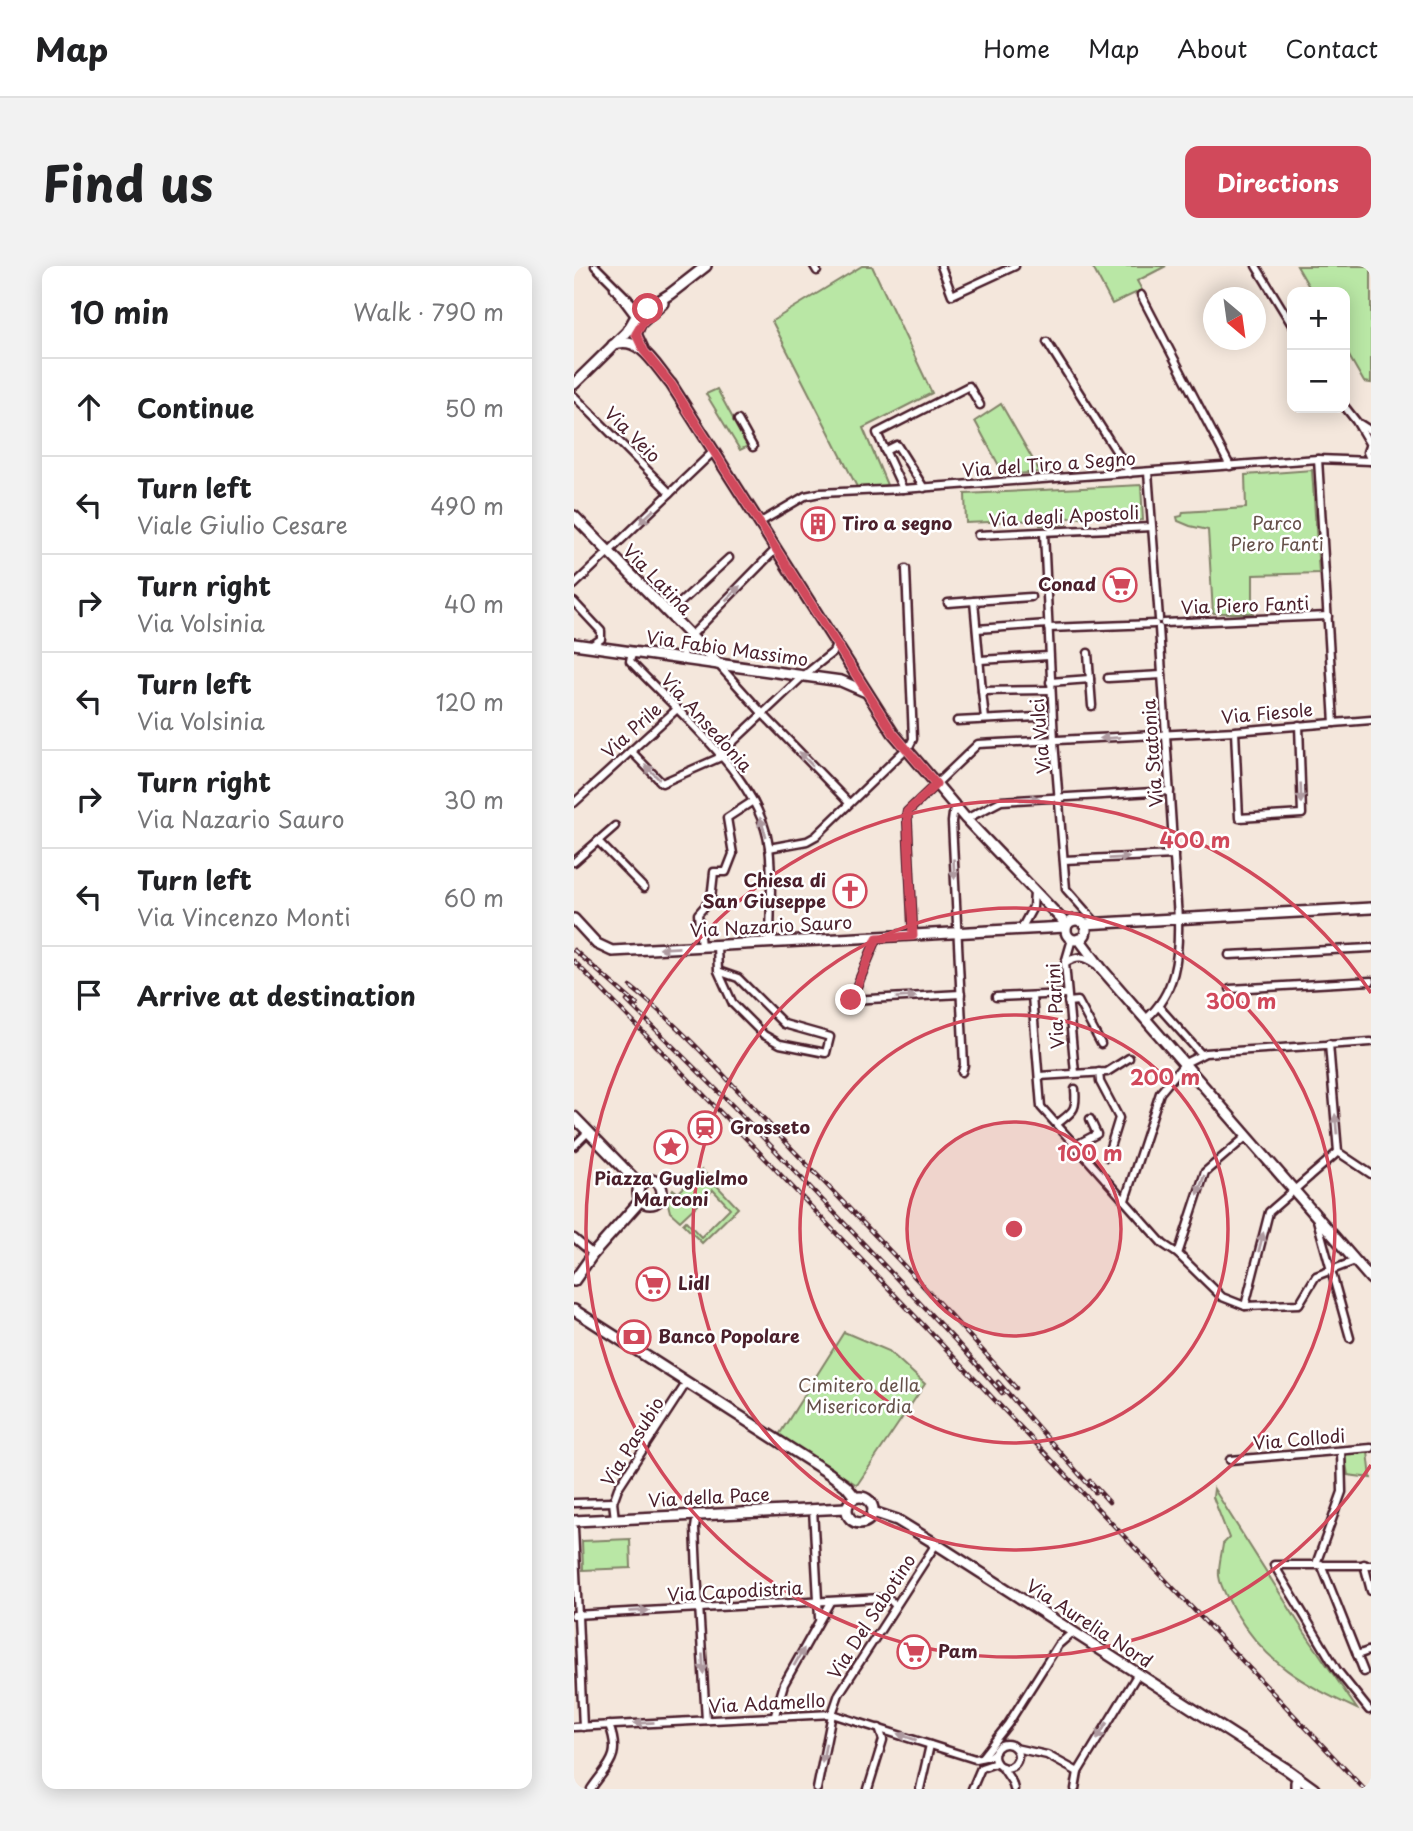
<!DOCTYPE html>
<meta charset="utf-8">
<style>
:root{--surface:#fff;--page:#f2f2f2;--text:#202124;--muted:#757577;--line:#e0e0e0;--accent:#d1495b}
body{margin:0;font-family:"Playpen Sans",sans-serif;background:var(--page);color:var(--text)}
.controls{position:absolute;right:21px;top:21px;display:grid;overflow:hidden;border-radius:14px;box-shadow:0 4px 18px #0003}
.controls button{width:63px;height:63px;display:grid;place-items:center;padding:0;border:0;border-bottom:2px solid var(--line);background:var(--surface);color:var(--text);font:35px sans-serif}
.compass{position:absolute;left:629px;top:21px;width:63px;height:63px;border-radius:50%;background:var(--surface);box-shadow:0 4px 18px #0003;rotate:151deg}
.stop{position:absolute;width:21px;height:21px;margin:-16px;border:5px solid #d1495b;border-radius:50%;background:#fff}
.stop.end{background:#d1495b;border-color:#fff;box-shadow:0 2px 7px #0008}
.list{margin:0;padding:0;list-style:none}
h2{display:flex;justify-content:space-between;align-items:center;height:91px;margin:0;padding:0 28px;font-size:30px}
h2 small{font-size:23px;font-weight:400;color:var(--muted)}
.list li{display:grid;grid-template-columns:46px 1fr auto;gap:21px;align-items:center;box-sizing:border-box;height:98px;padding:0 28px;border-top:2px solid var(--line)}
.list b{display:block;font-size:26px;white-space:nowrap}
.list p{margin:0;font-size:23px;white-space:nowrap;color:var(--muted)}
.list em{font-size:23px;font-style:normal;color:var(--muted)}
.icon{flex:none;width:38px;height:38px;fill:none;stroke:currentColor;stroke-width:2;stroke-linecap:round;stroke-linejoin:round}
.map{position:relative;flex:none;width:797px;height:1523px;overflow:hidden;border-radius:14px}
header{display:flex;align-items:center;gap:42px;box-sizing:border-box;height:98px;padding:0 35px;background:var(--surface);border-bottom:2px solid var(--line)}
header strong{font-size:33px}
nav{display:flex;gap:38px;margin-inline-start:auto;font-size:24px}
.intro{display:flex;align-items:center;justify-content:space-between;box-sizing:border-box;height:168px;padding:0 42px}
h1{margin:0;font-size:49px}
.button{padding:18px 32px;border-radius:14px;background:var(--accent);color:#fff;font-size:24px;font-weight:700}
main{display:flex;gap:42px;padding:0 42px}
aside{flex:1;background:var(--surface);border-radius:14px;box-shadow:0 4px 18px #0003}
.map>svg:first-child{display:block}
.green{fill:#b9e7a5;stroke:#828368;stroke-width:2}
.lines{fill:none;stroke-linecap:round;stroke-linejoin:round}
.street-casing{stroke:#4a1f2b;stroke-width:11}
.secondary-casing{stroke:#4a1f2b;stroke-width:14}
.street{stroke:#fff;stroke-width:6}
.secondary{stroke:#fff;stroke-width:9}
.rail-casing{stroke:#4a1f2b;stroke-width:4.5}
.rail{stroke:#fff;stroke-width:2;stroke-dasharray:5;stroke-linecap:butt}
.oneway{fill:#ae9aa0}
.route{stroke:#d1495b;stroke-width:9}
.ring{fill:none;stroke:#d1495b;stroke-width:3.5}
.labels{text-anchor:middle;stroke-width:5;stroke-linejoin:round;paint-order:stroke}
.street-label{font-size:18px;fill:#4a1f2b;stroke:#fff}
.poi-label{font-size:18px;font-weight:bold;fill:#4a1f2b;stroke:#fff;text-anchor:start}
.park-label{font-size:18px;fill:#66514a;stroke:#fff}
.centre{fill:#d1495b;stroke:#fff;stroke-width:3.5}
.ring-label{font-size:21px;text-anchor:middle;font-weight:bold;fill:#d1495b;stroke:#fff;stroke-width:5;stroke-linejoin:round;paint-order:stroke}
</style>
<header>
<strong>Map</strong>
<nav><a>Home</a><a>Map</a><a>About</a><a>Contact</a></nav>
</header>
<div class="intro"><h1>Find us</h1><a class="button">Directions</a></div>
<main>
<aside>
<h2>10 min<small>Walk · 790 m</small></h2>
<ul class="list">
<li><svg class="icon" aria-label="ahead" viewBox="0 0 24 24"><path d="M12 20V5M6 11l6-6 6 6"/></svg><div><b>Continue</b></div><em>50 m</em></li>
<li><svg class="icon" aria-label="left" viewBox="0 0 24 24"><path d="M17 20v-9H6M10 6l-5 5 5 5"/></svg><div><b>Turn left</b><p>Viale Giulio Cesare</p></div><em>490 m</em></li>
<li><svg class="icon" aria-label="right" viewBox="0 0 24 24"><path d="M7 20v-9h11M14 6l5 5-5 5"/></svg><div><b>Turn right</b><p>Via Volsinia</p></div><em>40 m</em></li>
<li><svg class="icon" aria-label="left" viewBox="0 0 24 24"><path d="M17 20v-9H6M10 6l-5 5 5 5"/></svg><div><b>Turn left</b><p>Via Volsinia</p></div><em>120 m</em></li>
<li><svg class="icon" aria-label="right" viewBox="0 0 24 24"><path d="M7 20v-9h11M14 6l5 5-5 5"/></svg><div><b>Turn right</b><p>Via Nazario Sauro</p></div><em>30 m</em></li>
<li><svg class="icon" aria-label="left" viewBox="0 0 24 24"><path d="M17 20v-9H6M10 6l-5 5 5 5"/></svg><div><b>Turn left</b><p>Via Vincenzo Monti</p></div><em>60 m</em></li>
<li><svg class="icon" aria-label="arrive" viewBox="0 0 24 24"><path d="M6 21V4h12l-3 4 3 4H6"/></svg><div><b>Arrive at destination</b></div></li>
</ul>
</aside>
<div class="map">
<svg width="797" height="1523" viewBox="0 0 797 1523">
<rect width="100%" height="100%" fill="#f4e7dc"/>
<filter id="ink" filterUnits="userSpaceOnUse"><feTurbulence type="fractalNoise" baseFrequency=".0143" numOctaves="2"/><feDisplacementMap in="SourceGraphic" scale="14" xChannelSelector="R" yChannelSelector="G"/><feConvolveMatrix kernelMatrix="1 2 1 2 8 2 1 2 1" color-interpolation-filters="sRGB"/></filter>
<g filter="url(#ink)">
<g class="green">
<path d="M288 0H298L358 127 289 162 313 219 284 223 198 55Z"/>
<path d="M518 0H592L563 15 568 24 538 38Z"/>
<path d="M723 0H797V117L790 116 771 83V26H738Z"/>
<path d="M143 123 174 180 166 184 132 128Z"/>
<path d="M427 138 466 206 430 209 401 155Z"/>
<path d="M738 204 745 307 679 309V347H639L634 264 616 260 604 255 603 251 608 250 609 246 672 242 671 209Z"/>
<path d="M567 219 569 254 554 255V249L493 252V258L466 259V254L392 257 391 228Z"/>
<path d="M128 904 164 942 128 977 109 958 112 955 127 971 156 942 139 924 106 955 96 946 93 934 99 923 104 927Z"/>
<path d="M270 1066 315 1085 351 1118 283 1219 205 1169Z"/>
<path d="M770 1186H794L797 1212 774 1209Z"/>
<path d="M640 1223 731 1367 783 1443C728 1417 693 1399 660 1344 655 1334 646 1321 645 1310 644 1300 648 1287 649 1278L655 1272 639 1231Z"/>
<path d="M56 1273 57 1302 9 1304 8 1275Z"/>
</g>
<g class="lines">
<defs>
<g id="street">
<path d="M21 0 67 46"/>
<path d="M240 0 243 5"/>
<path d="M367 0 378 29 441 0"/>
<path d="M682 0 718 59"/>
<path d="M40 22 61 50"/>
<path d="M567 29 656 200"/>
<path d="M473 76 556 207"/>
<path d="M0 130 96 227"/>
<path d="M771 141 782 155 795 177"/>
<path d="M164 154 179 181"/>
<path d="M786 158 797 165"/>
<path d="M797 175 793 186 797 195"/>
<path d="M311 185 323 179 350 222"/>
<path d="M744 193 760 457"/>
<path d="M574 206 585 353"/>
<path d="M329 223 303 167 395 120 406 139"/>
<path d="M185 257 231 230 246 227 329 223 744 193 797 195"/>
<path d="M470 267 480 475 492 623 523 658"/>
<path d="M404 269 578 261"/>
<path d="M0 319 140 185"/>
<path d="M457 331 400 335 408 425 477 424"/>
<path d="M0 336 27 365V373L18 379"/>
<path d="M374 337 400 335"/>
<path d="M94 348 155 292"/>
<path d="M590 357 754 350"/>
<path d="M474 362 581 358"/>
<path d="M403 363 474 358"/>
<path d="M62 387 57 390 56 395C102 445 186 511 195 581 199 612 196 646 196 677"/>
<path d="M514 387 518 440"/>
<path d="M111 394 107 382 111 376 202 283"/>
<path d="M406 394 475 390"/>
<path d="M144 398 189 448 275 537"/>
<path d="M534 412 588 409"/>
<path d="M476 416 516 413"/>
<path d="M408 425 411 453"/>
<path d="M383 455 464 451"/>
<path d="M661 465 665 552 728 548 725 459"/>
<path d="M57 485 88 517 147 491"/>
<path d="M145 489 229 410 259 386 261 381"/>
<path d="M0 537 103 443"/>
<path d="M380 540 378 556 390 799 388 806"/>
<path d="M392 553 427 535 596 525"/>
<path d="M24 575 70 622"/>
<path d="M195 582 233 575 242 570 336 479 339 473 332 303"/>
<path d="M490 594 600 589"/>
<path d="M0 596 41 560"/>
<path d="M447 663 459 641 460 626"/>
<path d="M339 670 333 546 404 478 661 465 797 454"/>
<path d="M303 672 277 734 387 728"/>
<path d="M498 673 491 697 501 807"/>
<path d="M143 680 144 705 159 738 190 769 206 778 252 787 256 771 210 758 164 712 144 705"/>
<path d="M127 681 124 648 137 633 140 606H152L159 588 153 552 179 535"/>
<path d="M655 689 797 682"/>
<path d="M491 697C503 689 510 690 521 698"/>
<path d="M656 723 797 715"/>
<path d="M458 730 467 841 589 978 604 988"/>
<path d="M422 731 493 728"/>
<path d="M494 736 504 735 527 778"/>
<path d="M585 741 627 788"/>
<path d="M572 753C602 726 605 691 604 653L585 362"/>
<path d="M755 778 764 886 797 908"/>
<path d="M525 806 526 816 545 852 533 891"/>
<path d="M465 810 533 806 555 792"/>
<path d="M483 858C499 845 503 845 501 823"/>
<path d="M673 870 631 906 604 988 648 1031 671 1040 725 1038 742 1010 781 995"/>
<path d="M502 879 523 868 516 853"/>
<path d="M0 880 13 867"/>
<path d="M551 934 586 827 611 797 631 787 797 776"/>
<path d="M743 954 776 1072"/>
<path d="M0 972 19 988"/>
<path d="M671 1040 695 946 764 886"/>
<path d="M656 1194 797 1182"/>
<path d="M0 1237 39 1236"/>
<path d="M239 1243 245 1352"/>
<path d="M123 1249 121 1262 123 1306 132 1454"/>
<path d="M41 1253 39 1236 44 1222 113 1116"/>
<path d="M0 1262 9 1461"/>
<path d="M742 1298 768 1226 767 1185"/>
<path d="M747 1298 790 1406"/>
<path d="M790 1298 797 1325"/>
<path d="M0 1349 308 1332 315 1333 321 1339"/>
<path d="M783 1389 797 1384"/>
<path d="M795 1444 763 1404 700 1299H797"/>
<path d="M201 1449 210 1418 256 1336"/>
<path d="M0 1461 258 1448 401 1493 416 1490 421 1486"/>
<circle cx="432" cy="1490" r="12"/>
<path d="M441 1482 473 1489 504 1506"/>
<path d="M408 1491 434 1458 484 1379 499 1366"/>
<path d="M428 1501 438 1516 440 1523"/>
<path d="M17 1523C34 1498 48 1492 35 1459"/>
<path d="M243 1523 258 1448 265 1428 362 1278"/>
<path d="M294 1523 309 1474 305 1462"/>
<path d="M346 1523 356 1479"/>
<path d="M398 1523 407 1502 422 1497"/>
<path d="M501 1523 504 1506 563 1409"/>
</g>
<g id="secondary">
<path d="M67 46 96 28 132 0"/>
<path d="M62 48 63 55 68 56 89 37"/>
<path d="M67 56 62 68 69 83"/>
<path d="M39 79C65 67 82 101 97 118L319 467 392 553 493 659"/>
<path d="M0 118 53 66 61 52"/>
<path d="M0 250 144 398"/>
<path d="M0 378 267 415 290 425"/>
<path d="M0 653 23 678 38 685 492 661"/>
<circle cx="502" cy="664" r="10"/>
<path d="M510 658 797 642"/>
<path d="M505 673 527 702 797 1013"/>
<path d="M0 851 66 919"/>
<circle cx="76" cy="926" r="12"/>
<path d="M0 1015 19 988 67 934"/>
<path d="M0 1044 256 1208 272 1220 281 1231"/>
<circle cx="286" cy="1244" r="13"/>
<path d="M299 1246 323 1254 362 1278 711 1502 740 1523"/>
<path d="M0 1255 272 1242"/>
<path d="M722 1516V1523"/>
</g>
</defs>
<use href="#street" class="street-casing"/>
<use href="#secondary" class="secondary-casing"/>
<use href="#street" class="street"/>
<use href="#secondary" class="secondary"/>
<defs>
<g id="rail">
<path d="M0 684 63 739"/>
<path d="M0 695 186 887 790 1523"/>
<path d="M57 721C117 769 168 830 221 886 296 964 371 1041 442 1122"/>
<path d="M53 735 160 841 381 1074 428 1127"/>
<path d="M424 1116 521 1226"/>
<path d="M516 1215 535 1236"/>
</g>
</defs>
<use href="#rail" class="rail-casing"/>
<use href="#rail" class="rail"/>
</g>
<defs><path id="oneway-solid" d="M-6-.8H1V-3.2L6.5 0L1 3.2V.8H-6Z" transform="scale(1.75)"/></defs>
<g class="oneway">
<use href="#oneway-solid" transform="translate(73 250) rotate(136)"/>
<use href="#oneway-solid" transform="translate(159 327) rotate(-45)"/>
<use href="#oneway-solid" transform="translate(536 472) rotate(177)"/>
<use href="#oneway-solid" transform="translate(232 493) rotate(-134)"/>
<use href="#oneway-solid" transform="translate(78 506) rotate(-135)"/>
<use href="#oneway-solid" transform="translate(727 527) rotate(88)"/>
<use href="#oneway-solid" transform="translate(456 533) rotate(-4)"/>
<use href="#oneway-solid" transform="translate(189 561) rotate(-108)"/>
<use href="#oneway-solid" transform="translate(545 592) rotate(-3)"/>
<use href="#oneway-solid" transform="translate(380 603) rotate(87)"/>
<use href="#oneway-solid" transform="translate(95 682) rotate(177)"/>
<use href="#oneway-solid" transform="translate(332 731) rotate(-3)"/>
<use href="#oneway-solid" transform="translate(762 858) rotate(-95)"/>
<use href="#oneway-solid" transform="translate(627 919) rotate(109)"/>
<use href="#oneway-solid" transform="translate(687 976) rotate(-76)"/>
<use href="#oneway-solid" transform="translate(65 1345) rotate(-3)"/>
<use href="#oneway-solid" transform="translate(225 1391) rotate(-60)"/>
<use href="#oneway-solid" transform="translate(129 1398) rotate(87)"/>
<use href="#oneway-solid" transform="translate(70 1457) rotate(177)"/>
<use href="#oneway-solid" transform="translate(528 1465) rotate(121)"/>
<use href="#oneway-solid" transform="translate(333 1471) rotate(-161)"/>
<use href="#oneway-solid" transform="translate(250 1487) rotate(101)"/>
</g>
</g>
<g class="lines" filter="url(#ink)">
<path class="route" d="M74 43 66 46 72 51 62 68 70 85 97 118 319 467 362 518 333 546 339 670 303 672 277 734"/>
</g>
<circle cx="440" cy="963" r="107" fill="#d1495b" fill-opacity=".12"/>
<g class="ring">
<circle cx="440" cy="963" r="107"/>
<circle cx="440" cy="963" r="214"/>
<circle cx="440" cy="963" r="321"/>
<path d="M797 1199A428 428 0 1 1 797 727"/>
</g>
<defs>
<symbol id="building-ring" viewBox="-11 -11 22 22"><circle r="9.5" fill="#fff" stroke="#d1495b" stroke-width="1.5"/><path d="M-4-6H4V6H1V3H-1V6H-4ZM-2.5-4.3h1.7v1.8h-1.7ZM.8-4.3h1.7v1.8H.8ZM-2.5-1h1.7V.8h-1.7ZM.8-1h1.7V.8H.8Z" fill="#d1495b"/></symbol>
<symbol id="supermarket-ring" viewBox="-11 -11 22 22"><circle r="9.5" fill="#fff" stroke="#d1495b" stroke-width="1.5"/><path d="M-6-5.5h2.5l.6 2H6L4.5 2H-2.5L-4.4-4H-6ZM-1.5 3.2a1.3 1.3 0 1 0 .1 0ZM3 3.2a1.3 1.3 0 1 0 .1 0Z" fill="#d1495b"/></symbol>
<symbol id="church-ring" viewBox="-11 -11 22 22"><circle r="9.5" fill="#fff" stroke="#d1495b" stroke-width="1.5"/><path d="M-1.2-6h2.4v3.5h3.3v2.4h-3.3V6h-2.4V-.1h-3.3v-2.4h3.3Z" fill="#d1495b"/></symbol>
<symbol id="station-ring" viewBox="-11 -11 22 22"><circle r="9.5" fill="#fff" stroke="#d1495b" stroke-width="1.5"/><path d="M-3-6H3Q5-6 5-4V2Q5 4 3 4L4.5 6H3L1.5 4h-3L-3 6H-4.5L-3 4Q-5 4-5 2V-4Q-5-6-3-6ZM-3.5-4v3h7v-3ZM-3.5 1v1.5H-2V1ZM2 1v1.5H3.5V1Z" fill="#d1495b"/></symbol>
<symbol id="sight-ring" viewBox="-11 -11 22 22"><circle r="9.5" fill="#fff" stroke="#d1495b" stroke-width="1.5"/><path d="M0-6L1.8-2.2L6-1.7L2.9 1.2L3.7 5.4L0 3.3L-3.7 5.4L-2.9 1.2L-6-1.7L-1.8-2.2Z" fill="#d1495b"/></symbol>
<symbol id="bank-ring" viewBox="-11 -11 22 22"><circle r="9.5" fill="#fff" stroke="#d1495b" stroke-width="1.5"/><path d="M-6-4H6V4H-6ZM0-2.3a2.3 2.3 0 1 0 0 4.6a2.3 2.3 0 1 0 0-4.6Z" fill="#d1495b"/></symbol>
</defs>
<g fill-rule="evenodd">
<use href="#building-ring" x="225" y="239" width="38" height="38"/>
<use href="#supermarket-ring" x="527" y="300" width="38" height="38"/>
<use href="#church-ring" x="257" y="606" width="38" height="38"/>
<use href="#station-ring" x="112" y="843" width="38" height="38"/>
<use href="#sight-ring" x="78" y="862" width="38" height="38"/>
<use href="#supermarket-ring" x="60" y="999" width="38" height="38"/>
<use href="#bank-ring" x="41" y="1052" width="38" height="38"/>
<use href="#supermarket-ring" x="321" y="1367" width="38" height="38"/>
</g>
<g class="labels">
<g class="street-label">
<text transform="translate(58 169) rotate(45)" y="6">Via Veio</text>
<text transform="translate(475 199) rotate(-4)" y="6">Via del Tiro a Segno</text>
<text transform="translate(490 251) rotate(-3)" y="6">Via degli Apostoli</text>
<text transform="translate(83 314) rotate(46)" y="6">Via Latina</text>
<text transform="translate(671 340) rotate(-2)" y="6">Via Piero Fanti</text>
<text transform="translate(153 383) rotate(8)" y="6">Via Fabio Massimo</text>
<text transform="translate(693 448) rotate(-5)" y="6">Via Fiesole</text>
<text transform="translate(132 457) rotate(48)" y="6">Via Ansedonia</text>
<text transform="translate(58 465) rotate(-42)" y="6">Via Prile</text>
<text transform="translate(467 470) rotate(-95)" y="6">Via Vulci</text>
<text transform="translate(579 487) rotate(-94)" y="6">Via Statonia</text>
<text transform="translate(197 661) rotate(-3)" y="6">Via Nazario Sauro</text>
<text transform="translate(482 740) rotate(-93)" y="6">Via Parini</text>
<text transform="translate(725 1174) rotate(-5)" y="6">Via Collodi</text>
<text transform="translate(59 1176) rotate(-58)" y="6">Via Pasubio</text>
<text transform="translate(135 1232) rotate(-3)" y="6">Via della Pace</text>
<text transform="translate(161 1326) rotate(-3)" y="6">Via Capodistria</text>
<text transform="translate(298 1351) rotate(-57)" y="6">Via Del Sabotino</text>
<text transform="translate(515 1358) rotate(33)" y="6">Via Aurelia Nord</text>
<text transform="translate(193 1438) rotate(-3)" y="6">Via Adamello</text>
</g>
<g class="poi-label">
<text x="268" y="264">Tiro a segno</text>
<text x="522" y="325" text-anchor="end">Conad</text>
<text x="252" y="621" text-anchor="end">Chiesa di<tspan x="252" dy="21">San Giuseppe</tspan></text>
<text x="156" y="868">Grosseto</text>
<text x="97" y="919" text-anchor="middle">Piazza Guglielmo<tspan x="97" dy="21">Marconi</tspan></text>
<text x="104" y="1024">Lidl</text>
<text x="84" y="1077">Banco Popolare</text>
<text x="364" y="1392">Pam</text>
</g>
<g class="park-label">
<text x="703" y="264">Parco<tspan x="703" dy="21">Piero Fanti</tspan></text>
<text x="285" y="1126">Cimitero della<tspan x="285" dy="21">Misericordia</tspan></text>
</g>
</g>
<circle cx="440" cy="963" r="10" class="centre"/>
<g class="ring-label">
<text x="621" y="582">400 m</text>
<text x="667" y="743">300 m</text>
<text x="591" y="819">200 m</text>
<text x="516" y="895">100 m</text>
</g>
</svg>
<div class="controls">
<button>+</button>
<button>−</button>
</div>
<svg class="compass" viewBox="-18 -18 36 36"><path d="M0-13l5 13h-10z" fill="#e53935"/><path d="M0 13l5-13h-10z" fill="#757577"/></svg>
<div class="stop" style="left:74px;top:43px"></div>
<div class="stop end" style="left:277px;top:734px"></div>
</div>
</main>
